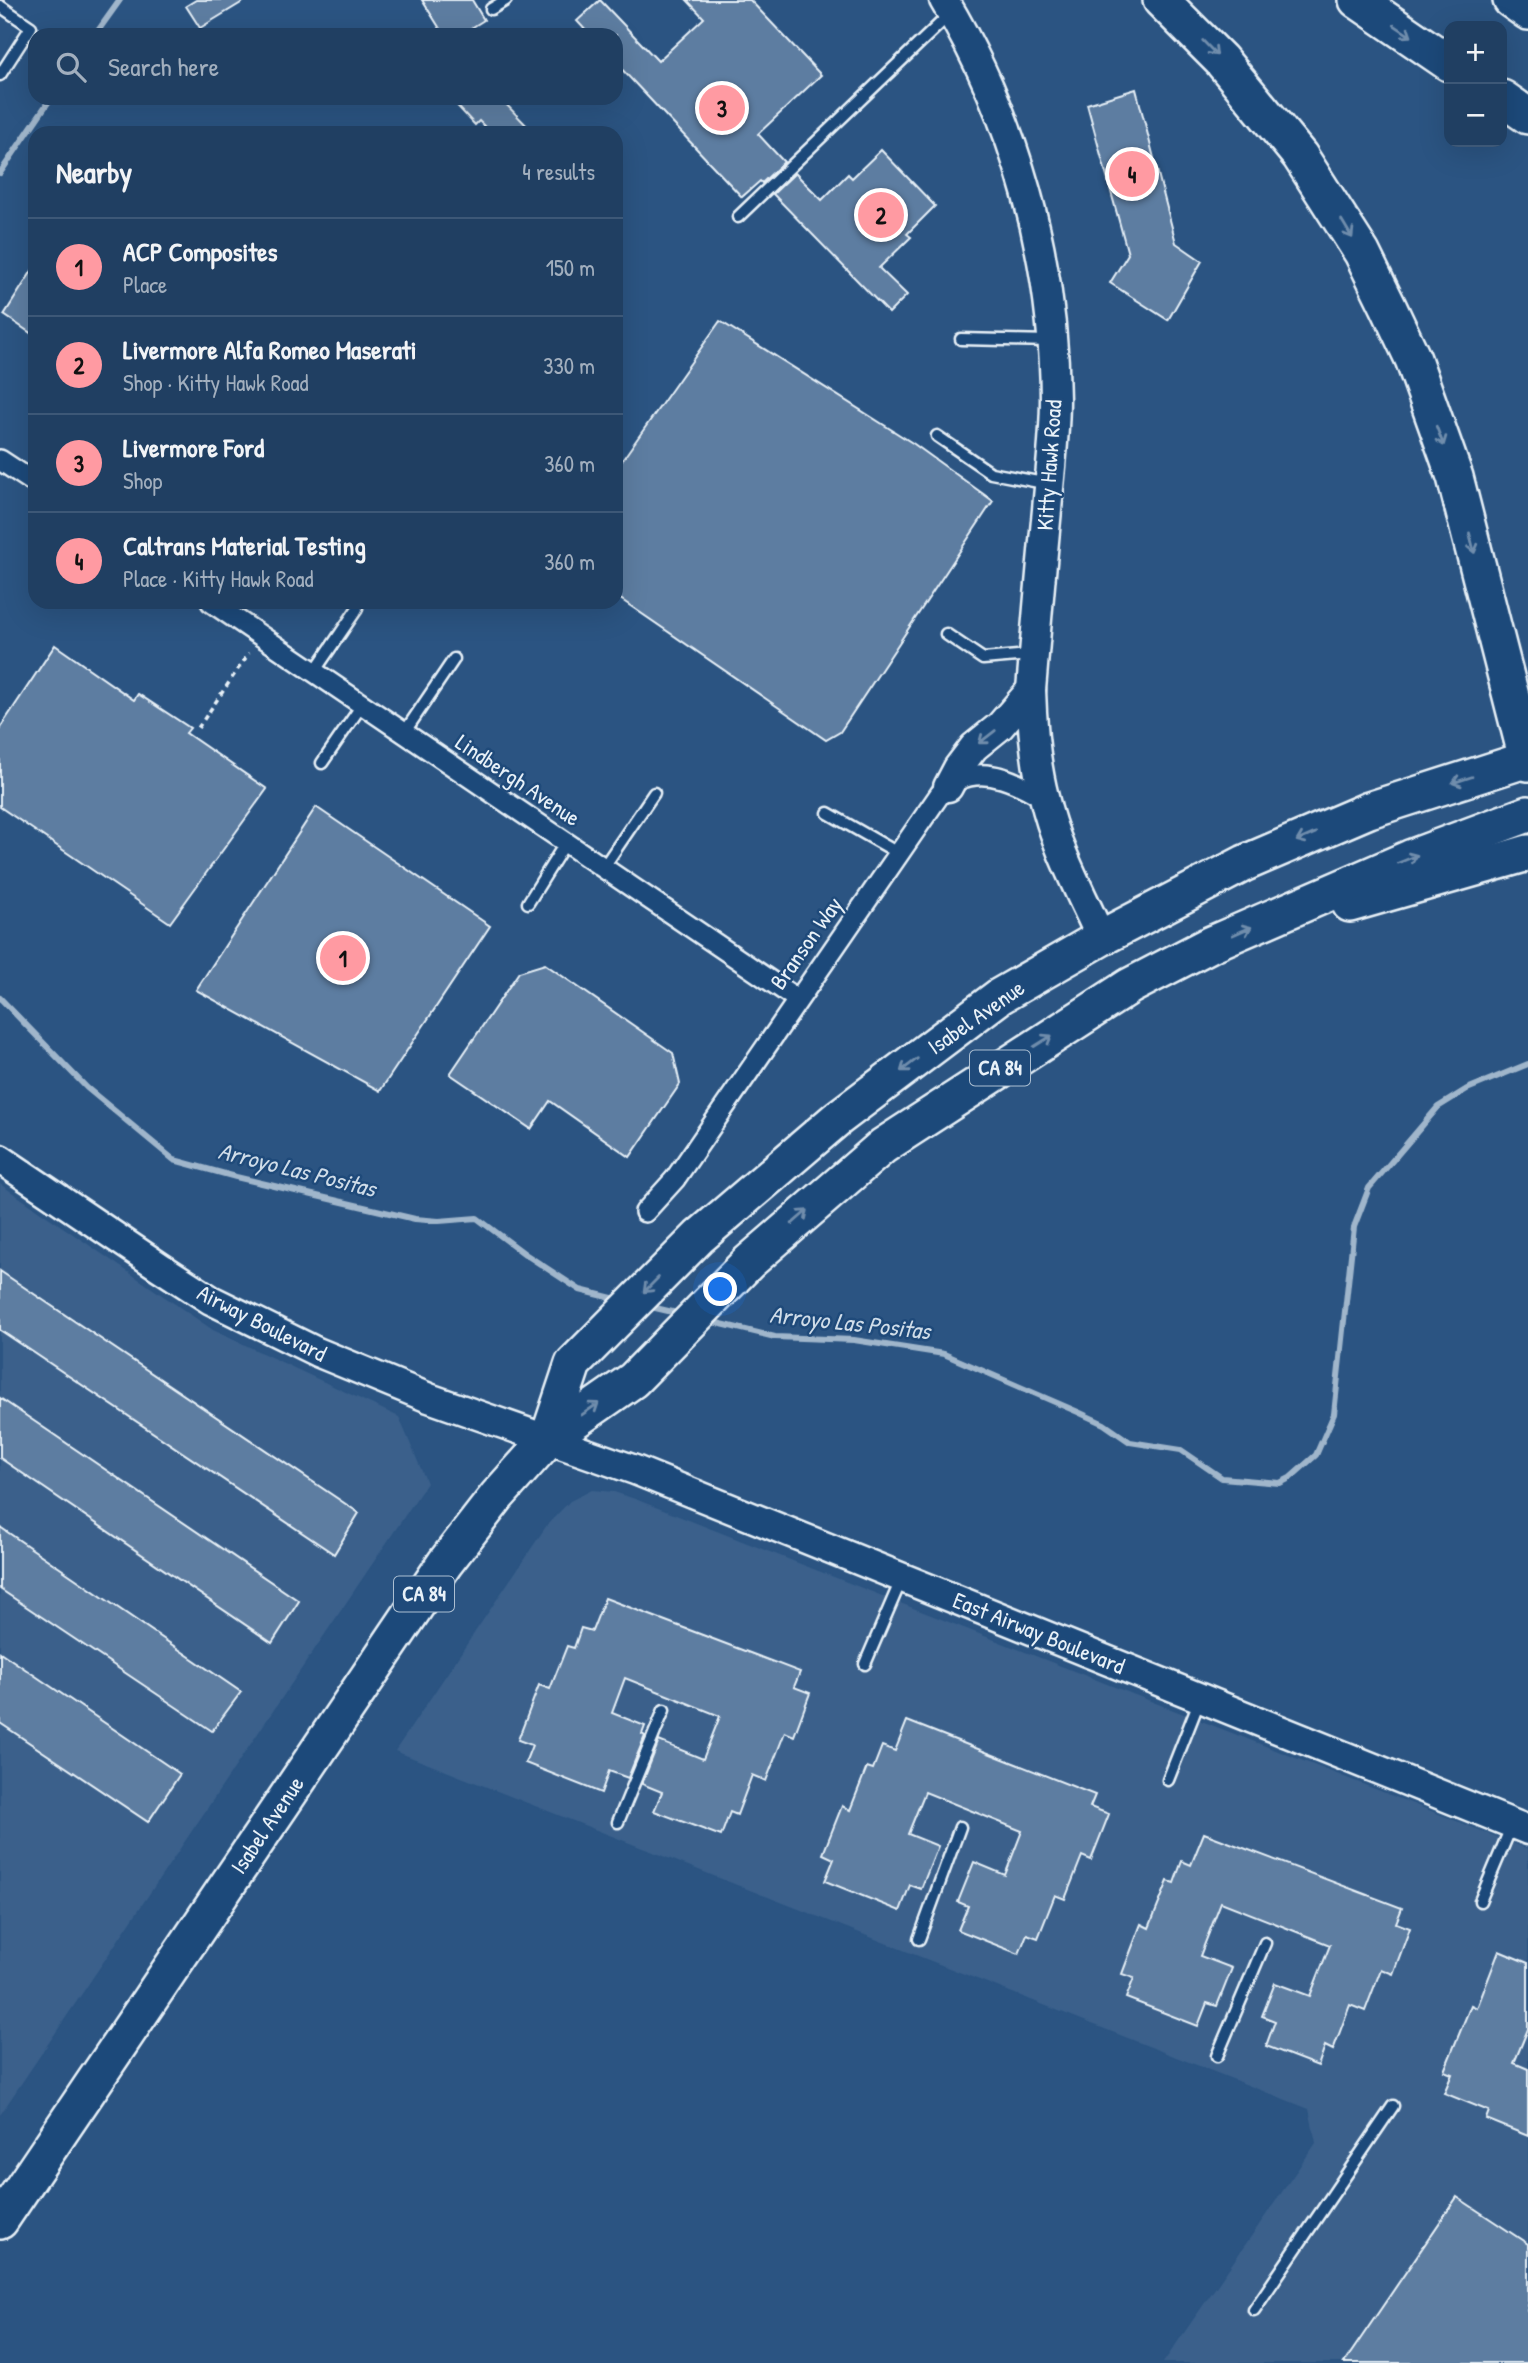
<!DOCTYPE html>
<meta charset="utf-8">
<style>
:root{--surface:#203f62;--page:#2d4a6b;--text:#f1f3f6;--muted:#a2afbe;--line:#3d5877;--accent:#ff9aa2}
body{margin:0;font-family:"Patrick Hand",sans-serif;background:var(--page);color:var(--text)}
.controls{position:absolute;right:21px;top:21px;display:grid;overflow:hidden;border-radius:14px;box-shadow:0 7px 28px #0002}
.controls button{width:63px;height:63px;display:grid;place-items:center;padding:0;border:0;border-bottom:2px solid var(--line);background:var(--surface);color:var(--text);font:35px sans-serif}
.you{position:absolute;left:721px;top:1290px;width:24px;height:24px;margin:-18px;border:5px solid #fff;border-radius:50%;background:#1a73e8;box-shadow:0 0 0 10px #1a73e833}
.badge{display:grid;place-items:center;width:46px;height:46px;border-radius:50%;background:var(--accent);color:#111;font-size:23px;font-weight:700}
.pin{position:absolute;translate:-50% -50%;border:4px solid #fff;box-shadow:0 2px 7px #0006}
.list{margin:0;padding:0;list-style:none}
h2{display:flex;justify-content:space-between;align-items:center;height:91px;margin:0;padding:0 28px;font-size:30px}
h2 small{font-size:23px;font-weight:400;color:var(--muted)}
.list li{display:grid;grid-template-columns:46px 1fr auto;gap:21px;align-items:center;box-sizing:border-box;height:98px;padding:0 28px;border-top:2px solid var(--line)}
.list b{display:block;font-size:26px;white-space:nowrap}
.list p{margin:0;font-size:23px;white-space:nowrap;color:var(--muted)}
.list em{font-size:23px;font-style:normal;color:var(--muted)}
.icon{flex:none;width:38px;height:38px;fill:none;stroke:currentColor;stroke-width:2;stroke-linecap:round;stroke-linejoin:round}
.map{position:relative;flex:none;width:1528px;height:2363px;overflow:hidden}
.search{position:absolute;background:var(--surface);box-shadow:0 7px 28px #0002;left:28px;top:28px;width:595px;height:77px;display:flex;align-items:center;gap:18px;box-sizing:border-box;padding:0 24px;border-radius:21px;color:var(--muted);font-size:26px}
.panel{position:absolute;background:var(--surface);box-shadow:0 7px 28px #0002;left:28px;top:126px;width:595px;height:483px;border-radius:21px}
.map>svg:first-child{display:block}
.built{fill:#3a608b}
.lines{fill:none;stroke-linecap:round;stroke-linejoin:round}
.stream{stroke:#a0b6cb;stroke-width:6}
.building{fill:#5d7da1;stroke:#e8f1f8;stroke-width:2}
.lane-casing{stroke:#e8f1f8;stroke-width:15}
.street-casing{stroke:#e8f1f8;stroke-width:24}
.secondary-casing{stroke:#e8f1f8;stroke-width:33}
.highway-casing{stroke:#e8f1f8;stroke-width:40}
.path{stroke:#e8f1f8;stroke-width:3.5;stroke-dasharray:5 5;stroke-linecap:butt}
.lane{stroke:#1f4a7a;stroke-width:10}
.street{stroke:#1f4a7a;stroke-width:19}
.secondary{stroke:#1f4a7a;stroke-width:28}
.highway{stroke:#1f4a7a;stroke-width:35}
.oneway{stroke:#6f8dac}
.labels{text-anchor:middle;stroke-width:5;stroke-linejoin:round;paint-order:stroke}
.shield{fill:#1f4a7a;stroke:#acbfd2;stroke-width:2}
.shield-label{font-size:21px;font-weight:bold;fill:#e8f1f8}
.street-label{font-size:23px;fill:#e8f1f8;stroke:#1f4a7a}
.water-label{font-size:24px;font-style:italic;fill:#d0dde9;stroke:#1f4a7a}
</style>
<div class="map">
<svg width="1528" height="2363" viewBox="0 0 1528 2363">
<rect width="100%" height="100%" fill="#2b5482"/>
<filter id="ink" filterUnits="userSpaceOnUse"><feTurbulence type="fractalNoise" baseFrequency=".0143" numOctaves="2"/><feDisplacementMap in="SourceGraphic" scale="14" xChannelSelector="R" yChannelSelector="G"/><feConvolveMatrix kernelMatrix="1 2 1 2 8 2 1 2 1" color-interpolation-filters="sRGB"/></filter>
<g filter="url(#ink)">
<g class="built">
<path d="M0 1184 213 1330 399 1417 427 1483 0 2115Z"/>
<path d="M592 1490 614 1492 635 1499 1528 1849V2363H1163L1316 2143 1309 2109 395 1751 547 1525 570 1501Z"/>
</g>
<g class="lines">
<g class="stream">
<path d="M95 35 120 0"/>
<path d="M0 173 51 98"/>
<path d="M0 998 87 1088 174 1160 236 1177 415 1219 439 1221 477 1218 525 1254 580 1290 620 1300"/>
<path d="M647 1306 681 1314"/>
<path d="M709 1321 775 1337 854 1340 944 1354 1078 1412 1104 1424 1130 1442 1181 1450 1222 1478 1280 1483 1290 1478 1316 1455 1334 1414 1354 1227 1369 1188 1438 1107 1467 1089 1528 1064"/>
</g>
</g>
<g class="building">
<path d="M196 0H246L200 28 186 6Z"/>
<path d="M422 0H472L484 20 460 35H444Z"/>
<path d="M600 0 658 61 704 18 687 0H750L821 75 758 134 784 162 762 183 760 181 742 197 616 63V35H590L577 21Z"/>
<path d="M1136 89 1176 243 1202 261 1168 320 1110 283 1128 254 1087 104Z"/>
<path d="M450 98H500L534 133H491L479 121 475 125Z"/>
<path d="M881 150 935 206 907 234 911 237 879 268 907 295 889 313 773 194 795 173 822 200 848 174 852 178Z"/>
<path d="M35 266V336L4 315Z"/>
<path d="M720 321 914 444 993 501 840 732 826 740 616 596V469Z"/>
<path d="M55 645 134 700 138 694 190 728 186 733 267 789 170 923 0 807V728Z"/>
<path d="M316 807 490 926 380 1091 196 990Z"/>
<path d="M545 964 673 1053 680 1084 630 1157 550 1101 531 1129 450 1074 519 972Z"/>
<path d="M0 1271 359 1513 334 1554 0 1330Z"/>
<path d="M0 1398 299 1601 272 1643 0 1458Z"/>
<path d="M0 1527 241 1692 212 1731 0 1589Z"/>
<path d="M605 1598 800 1672 794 1687 810 1693 794 1736 785 1732 766 1781 752 1775 737 1815 730 1812 721 1836 654 1811 662 1792 642 1784 659 1741 703 1759 720 1716 625 1678 612 1713 645 1726 642 1734 645 1736 628 1778 609 1771 601 1793 525 1763 532 1745 518 1740 539 1685 550 1689 567 1646 574 1648 581 1628 592 1631Z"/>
<path d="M0 1652 180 1774 148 1822 0 1723Z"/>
<path d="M907 1721 1095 1795 1090 1807 1109 1814 1091 1860 1082 1856 1065 1899 1055 1895 1038 1938 1027 1934 1019 1954 958 1930 968 1906 958 1902 974 1862 1005 1875 1022 1831 925 1792 908 1834 938 1846 921 1889 910 1885 900 1911 825 1881 834 1859 823 1854 842 1806 850 1810 867 1767 873 1769 882 1746 895 1751Z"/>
<path d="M1204 1833 1402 1908 1396 1923 1410 1928 1393 1974 1381 1969 1365 2011 1350 2005 1333 2050 1325 2046 1318 2066 1266 2046 1275 2021 1262 2016 1275 1983 1310 1996 1330 1945 1221 1902 1200 1956 1232 1968 1217 2006 1207 2003 1198 2026 1126 1998 1134 1978 1122 1974 1141 1924 1149 1928 1168 1881 1174 1883 1182 1861 1191 1865Z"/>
<path d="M1499 1951 1528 1963V2029L1514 2063 1528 2069V2136L1486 2119 1489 2111 1444 2093 1452 2074 1444 2071 1471 2005 1477 2008Z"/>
<path d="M1457 2197 1528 2244V2363H1344Z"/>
</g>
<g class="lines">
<defs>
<g id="lane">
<path d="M0 6 31 27 0 75"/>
<path d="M491 9 506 0"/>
<path d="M738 217 950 14"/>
<path d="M961 339 1051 341"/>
<path d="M937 436 991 473 1049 484"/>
<path d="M946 634 983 659 1030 655"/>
<path d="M314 672 357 609"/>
<path d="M404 733 454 659"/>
<path d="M322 763 362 705"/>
<path d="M828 813 898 853"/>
<path d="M603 868 654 793"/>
<path d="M528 903 566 842"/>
<path d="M865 1664 902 1578"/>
<path d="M1168 1780 1200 1699"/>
<path d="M618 1822 664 1710"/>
<path d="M1480 1901 1512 1825"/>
<path d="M919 1939 960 1827"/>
<path d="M1217 2056 1265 1943"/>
<path d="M1254 2310 1393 2106"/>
</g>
<g id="street">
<path d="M0 460 35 483"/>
<path d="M211 602 797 999"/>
<path d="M645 1212 675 1179 940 794C945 789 952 782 958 780 987 766 1019 783 1044 798"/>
</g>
<g id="secondary">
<path d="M944 0C1016 120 1054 259 1055 399 1055 436 1050 473 1047 510 1041 570 1036 630 1031 690 1032 722 1036 766 1044 797 1055 846 1081 893 1101 938"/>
<path d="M948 787 958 768 974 747 1000 726 1031 690"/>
<path d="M0 1159 160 1267 211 1300 317 1352 429 1398 635 1470 1528 1830"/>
</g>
<g id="highway">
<path d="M1161 0 1221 60 1300 156 1362 253 1388 306 1413 359 1455 477 1528 763"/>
<path d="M1357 0 1449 63"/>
<path d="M1511 0 1528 12"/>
<path d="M1502 98 1528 116"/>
<path d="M1350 904 1528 853"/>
<path d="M548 1439 573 1364 699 1237 838 1118 1000 996 1101 938 1245 863 1369 810 1528 759"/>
<path d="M0 2221 445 1563 497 1496 548 1439 633 1380 749 1262 883 1146 1130 986 1211 944 1410 858 1528 814"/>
</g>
</defs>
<use href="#lane" class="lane-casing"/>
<use href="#street" class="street-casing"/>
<use href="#secondary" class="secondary-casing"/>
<use href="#highway" class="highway-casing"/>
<path class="path" d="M198 728 249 653"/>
<use href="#lane" class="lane"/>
<use href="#street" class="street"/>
<use href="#secondary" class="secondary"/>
<use href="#highway" class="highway"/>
</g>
<defs><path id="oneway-shaft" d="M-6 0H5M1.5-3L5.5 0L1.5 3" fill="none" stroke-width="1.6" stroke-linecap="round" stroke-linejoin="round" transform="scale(1.75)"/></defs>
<g class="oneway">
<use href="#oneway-shaft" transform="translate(1403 31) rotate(34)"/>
<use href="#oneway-shaft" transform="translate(1210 48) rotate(46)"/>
<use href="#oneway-shaft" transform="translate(1347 229) rotate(59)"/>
<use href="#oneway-shaft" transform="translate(1440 436) rotate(69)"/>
<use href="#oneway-shaft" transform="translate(1472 543) rotate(76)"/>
<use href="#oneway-shaft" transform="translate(987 737) rotate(142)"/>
<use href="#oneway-shaft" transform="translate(1462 780) rotate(162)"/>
<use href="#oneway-shaft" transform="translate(1306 837) rotate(157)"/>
<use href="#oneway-shaft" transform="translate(1408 859) rotate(-22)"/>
<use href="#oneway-shaft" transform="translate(1242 931) rotate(-23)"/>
<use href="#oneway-shaft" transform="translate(1043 1041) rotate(-32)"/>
<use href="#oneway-shaft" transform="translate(909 1065) rotate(143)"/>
<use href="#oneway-shaft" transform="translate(800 1217) rotate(-41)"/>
<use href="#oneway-shaft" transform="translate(651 1285) rotate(135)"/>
<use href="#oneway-shaft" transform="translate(590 1409) rotate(-35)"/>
</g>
</g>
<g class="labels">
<g class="shield">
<rect x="970" y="1050.5" width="60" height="35" rx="5"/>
<rect x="394" y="1576.5" width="60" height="35" rx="5"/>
</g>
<g class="shield-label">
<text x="1000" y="1075">CA 84</text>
<text x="424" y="1601">CA 84</text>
</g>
<g class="street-label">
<text transform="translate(1049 465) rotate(-86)" y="8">Kitty Hawk Road</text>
<text transform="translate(518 780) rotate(34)" y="8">Lindbergh Avenue</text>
<text transform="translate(806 943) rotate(-55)" y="8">Branson Way</text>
<text transform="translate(976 1017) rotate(-35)" y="8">Isabel Avenue</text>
<text transform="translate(262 1323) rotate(27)" y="8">Airway Boulevard</text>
<text transform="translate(1039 1633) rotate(22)" y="8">East Airway Boulevard</text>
<text transform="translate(267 1825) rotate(-56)" y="8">Isabel Avenue</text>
</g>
<g class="water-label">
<text transform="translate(297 1170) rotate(14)" y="8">Arroyo Las Positas</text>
<text transform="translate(850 1323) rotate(6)" y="8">Arroyo Las Positas</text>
</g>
</g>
</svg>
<div class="controls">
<button>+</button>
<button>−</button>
</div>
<div class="you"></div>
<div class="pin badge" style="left:343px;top:958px">1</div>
<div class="pin badge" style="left:881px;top:215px">2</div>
<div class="pin badge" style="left:722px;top:108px">3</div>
<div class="pin badge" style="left:1132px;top:174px">4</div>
<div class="search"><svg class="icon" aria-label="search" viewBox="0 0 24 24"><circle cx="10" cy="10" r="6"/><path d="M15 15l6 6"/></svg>Search here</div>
<section class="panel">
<h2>Nearby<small>4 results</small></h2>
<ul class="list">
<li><span class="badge">1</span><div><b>ACP Composites</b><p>Place</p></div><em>150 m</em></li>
<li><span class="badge">2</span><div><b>Livermore Alfa Romeo Maserati</b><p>Shop · Kitty Hawk Road</p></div><em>330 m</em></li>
<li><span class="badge">3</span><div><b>Livermore Ford</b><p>Shop</p></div><em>360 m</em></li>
<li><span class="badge">4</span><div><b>Caltrans Material Testing</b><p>Place · Kitty Hawk Road</p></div><em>360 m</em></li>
</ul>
</section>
</div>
